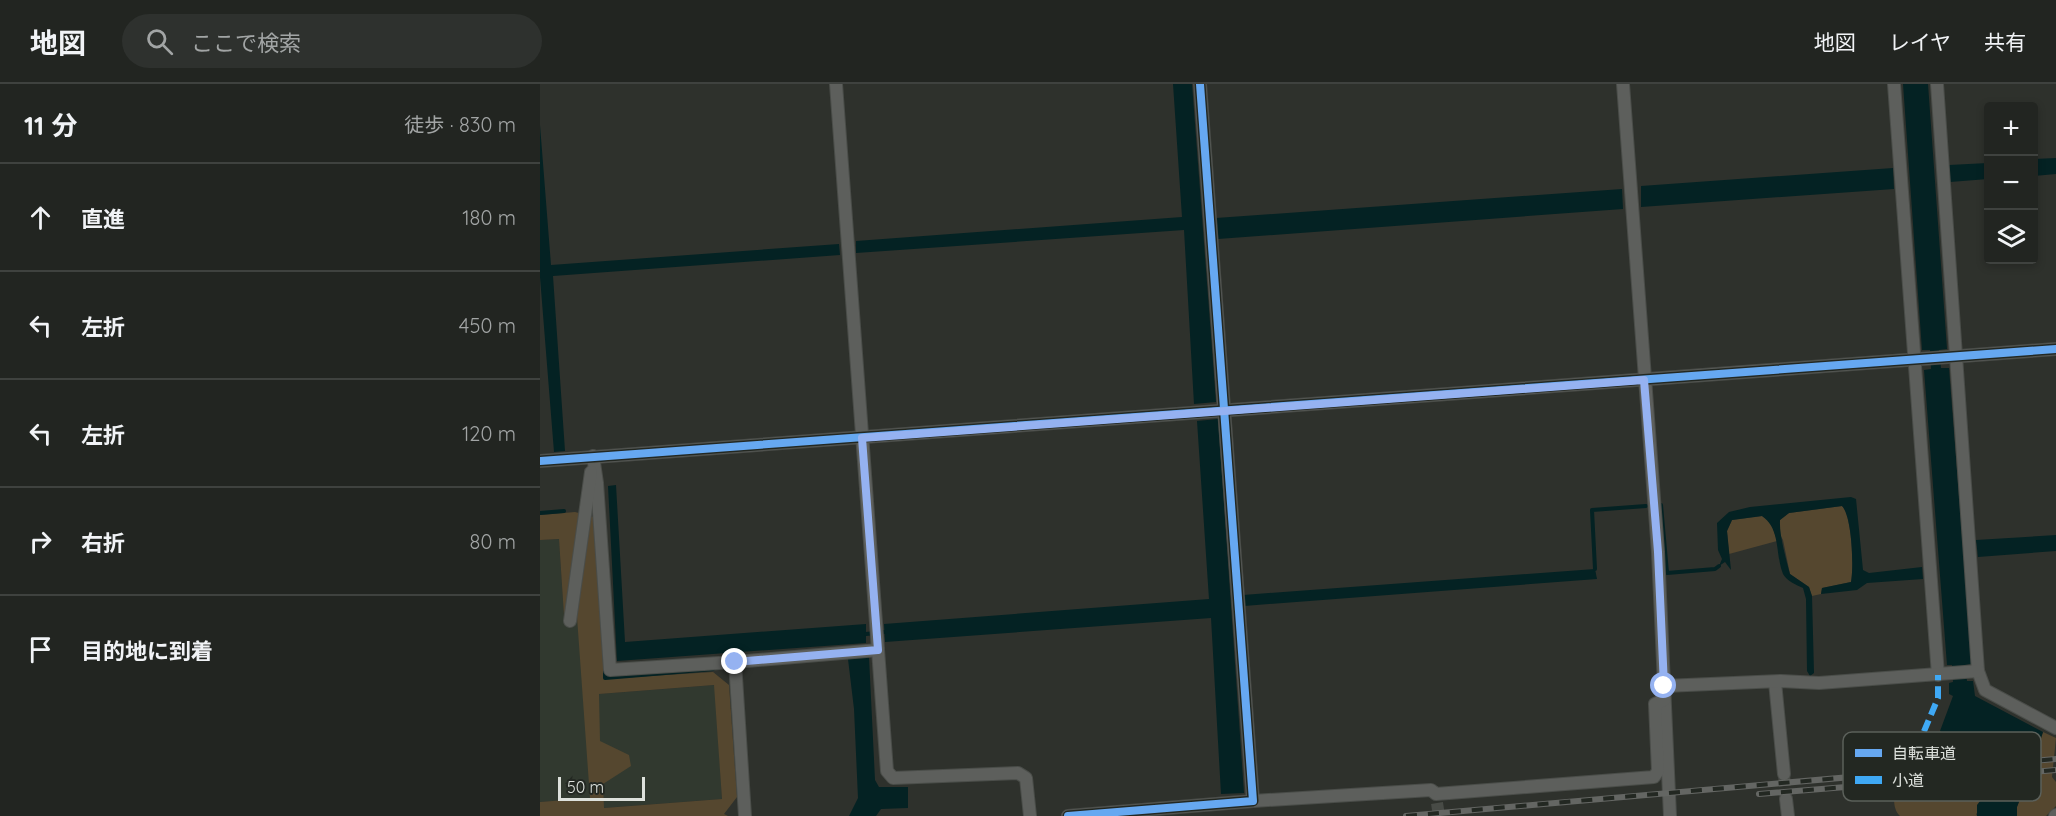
<!DOCTYPE html>
<html lang="ja">
<meta charset="utf-8">
<style>
:root{--surface:#222521;--page:#2e312e;--text:#f1f3f6;--muted:#a2a5a5;--line:#3f423f}
body{margin:0;font-family:Quicksand,"Noto Sans JP",sans-serif;background:var(--page);color:var(--text)}
.controls{position:absolute;right:18px;top:18px;display:grid;overflow:hidden;border-radius:6px;box-shadow:0 3px 9px #0003}
.controls button{width:54px;height:54px;display:grid;place-items:center;padding:0;border:0;border-bottom:2px solid var(--line);background:var(--surface);color:var(--text);font:30px sans-serif}
.scale{position:absolute;left:18px;bottom:15px;width:87px;box-sizing:border-box;padding-left:6px;border:3px solid #dde1dc;border-top:0;font-size:16px;line-height:21px;white-space:nowrap;color:#dde1dc;-webkit-text-stroke:4px #232822;paint-order:stroke}
.stop{position:absolute;width:18px;height:18px;margin:-14px;border:4px solid #95b2f1;border-radius:50%;background:#fff}
.stop.end{background:#95b2f1;border-color:#fff;box-shadow:0 2px 6px #0008}
.list{margin:0;padding:0;list-style:none}
h2{display:flex;justify-content:space-between;align-items:center;height:78px;margin:0;padding:0 24px;font-size:26px}
h2 small{font-size:20px;font-weight:400;color:var(--muted)}
.list li{display:grid;grid-template-columns:39px 1fr auto;gap:18px;align-items:center;box-sizing:border-box;height:108px;padding:0 24px;border-top:2px solid var(--line)}
.list b{display:block;font-size:22px;white-space:nowrap}
.list em{font-size:20px;font-style:normal;color:var(--muted)}
.icon{flex:none;width:33px;height:33px;fill:none;stroke:currentColor;stroke-width:2;stroke-linecap:round;stroke-linejoin:round}
.map{position:relative;flex:none;width:1516px;height:732px;overflow:hidden}
header{display:flex;align-items:center;gap:36px;box-sizing:border-box;height:84px;padding:0 30px;background:var(--surface);border-bottom:2px solid var(--line)}
header strong{font-size:28px}
nav{display:flex;gap:33px;margin-inline-start:auto;font-size:21px}
.search{width:420px;height:54px;background:var(--page);display:flex;align-items:center;gap:15px;box-sizing:border-box;padding:0 21px;border-radius:33px;color:var(--muted);font-size:22px}
main{display:flex}
aside{flex:1;background:var(--surface)}
.map>svg:first-child{display:block}
.built{fill:#31392f}
.green{fill:#55472f;fill-rule:evenodd}
.water{fill:#042223}
.lines{fill:none;stroke-linecap:round;stroke-linejoin:round}
.stream{stroke:#042223;stroke-width:4}
.minor-tunnel{stroke:#484b46;stroke-width:12;stroke-dasharray:12 6;stroke-linecap:butt}
.minor-casing{stroke:#4a4d49;stroke-width:14}
.minor{stroke:#5d5f5c;stroke-width:12}
.rail-casing{stroke:#646663;stroke-width:6}
.rail{stroke:#232822;stroke-width:4;stroke-dasharray:11;stroke-linecap:butt}
.quiet{stroke:#3fa9f5;stroke-width:6;stroke-dasharray:12 6;stroke-linecap:butt}
.cycleway-casing{stroke:#232822;stroke-width:11}
.cycleway{stroke:#66a8f1;stroke-width:8}
.route{stroke:#95b2f1;stroke-width:8}
.key{fill:#232822;stroke:#5b605a;stroke-width:1.5}
.key-label{font-size:16px;fill:#dde1dc}
</style>
<header>
<strong>地図</strong>
<div class="search"><svg class="icon" aria-label="search" viewBox="0 0 24 24"><circle cx="10" cy="10" r="6"/><path d="M15 15l6 6"/></svg>ここで検索</div>
<nav><a>地図</a><a>レイヤ</a><a>共有</a></nav>
</header>
<main>
<aside>
<h2>11 分<small>徒歩 · 830 m</small></h2>
<ul class="list">
<li><svg class="icon" aria-label="ahead" viewBox="0 0 24 24"><path d="M12 20V5M6 11l6-6 6 6"/></svg><div><b>直進</b></div><em>180 m</em></li>
<li><svg class="icon" aria-label="left" viewBox="0 0 24 24"><path d="M17 20v-9H6M10 6l-5 5 5 5"/></svg><div><b>左折</b></div><em>450 m</em></li>
<li><svg class="icon" aria-label="left" viewBox="0 0 24 24"><path d="M17 20v-9H6M10 6l-5 5 5 5"/></svg><div><b>左折</b></div><em>120 m</em></li>
<li><svg class="icon" aria-label="right" viewBox="0 0 24 24"><path d="M7 20v-9h11M14 6l5 5-5 5"/></svg><div><b>右折</b></div><em>80 m</em></li>
<li><svg class="icon" aria-label="arrive" viewBox="0 0 24 24"><path d="M6 21V4h12l-3 4 3 4H6"/></svg><div><b>目的地に到着</b></div></li>
</ul>
</aside>
<div class="map">
<svg width="1516" height="732" viewBox="0 0 1516 732">
<rect width="100%" height="100%" fill="#2e312c"/>
<path class="built" d="M19 455 24 531 37 533 59 610 175 601 182 715 64 724 50 714 0 718V456Z"/>
<g class="green">
<path d="M1302 422C1312 432 1314 483 1311 498L1282 504 1281 510 1272 512 1269 503 1250 490 1243 456 1239 449 1240 436 1249 429Z"/>
<path d="M35 428 54 433 64 595 173 588 189 601 197 713 184 730 188 732H0V718L50 714 37 533 24 532 19 455 0 456V431ZM174 601 182 715 64 724 63 700 91 682 89 671 60 657 59 610Z"/>
<path d="M1222 432 1231 438 1237 457 1189 470 1187 447 1192 436Z"/>
<path d="M1400 647 1410 658C1433 655 1463 651 1484 662L1467 706 1455 713 1436 730 1437 732H1360C1353 726 1353 713 1356 705L1385 703V678Z"/>
<path d="M1503 648 1516 654 1512 693 1516 698V722L1506 732H1477V723Z"/>
</g>
<g class="water">
<path d="M633 0H652L676 318 654 320 644 146 316 169V157L642 133Z"/>
<path d="M1363 0H1388L1407 265 1399 266 1401 284H1409L1432 580 1425 581 1427 597H1433L1435 612 1503 648 1496 670 1482 672 1484 663C1463 651 1433 656 1410 658L1400 647 1413 612 1409 610V599L1413 598 1412 581H1407L1384 286 1391 285 1390 266H1382Z"/>
<path d="M0 41 11 181 299 160 300 171 13 192 25 367 14 368 0 193Z"/>
<path d="M1516 74V90L1494 92V75Z"/>
<path d="M1448 79V95L1410 98 1409 81Z"/>
<path d="M1353 84 1354 105 1101 123V102Z"/>
<path d="M1082 105 1083 125 678 155 676 134Z"/>
<path d="M678 335 704 709 681 710 671 534 345 558 344 540 669 515 657 337Z"/>
<path d="M76 401 85 558 326 540V559L77 577 68 402Z"/>
<path d="M1311 413 1316 415 1323 486 1329 489 1382 483 1383 495 1327 499 1317 506 1281 510 1282 504 1311 498C1314 483 1312 432 1302 422L1249 429 1240 436C1239 450 1246 475 1250 490L1269 503 1272 512 1274 589 1270 592 1267 587 1266 515 1263 504C1256 501 1247 497 1243 490 1235 470 1241 445 1222 432L1192 436 1187 447 1191 486 1185 478 1179 482 1182 475 1178 466 1177 439 1189 428 1210 423Z"/>
<path d="M1516 451V467L1438 473 1436 456Z"/>
<path d="M1055 485 1057 495 704 522 703 511Z"/>
<path d="M329 573 335 696 339 703H368V724L341 725 336 732H309L318 714 314 625 308 575Z"/>
<path d="M1472 695H1488L1477 723V732H1437V721L1443 713C1459 713 1465 710 1472 695Z"/>
</g>
<g class="lines">
<g class="stream">
<path d="M1121 421 1127 489 1175 485 1179 482"/>
<path d="M0 429 24 427"/>
<path d="M1055 485 1052 426 1106 422"/>
<path d="M326 550 344 548"/>
<path d="M65 586V594L173 585"/>
</g>
<g class="minor-tunnel">
<path d="M1244 690 1246 715"/>
<path d="M897 719 899 732"/>
</g>
<defs>
<g id="minor">
<path d="M296 0 347 687 353 694 478 689 486 694 490 732"/>
<path d="M1083 0 1118 468 1130 732"/>
<path d="M1354 0 1398 591"/>
<path d="M1397 0 1438 587 1445 606 1516 644"/>
<path d="M53 372 57 399 70 586 195 578"/>
<path d="M0 377 1516 265"/>
<path d="M30 537 51 388"/>
<path d="M1235 598 1244 690"/>
<path d="M1124 602 1241 597 1279 599 1438 587"/>
<path d="M1246 715 1248 732"/>
<path d="M713 717 891 706 896 710 1114 693 1118 687 1115 620 1124 616"/>
<path d="M205 732 195 578 338 566"/>
<path d="M528 732 713 717 660 0"/>
<path d="M1515 732 1516 731"/>
</g>
</defs>
<use href="#minor" class="minor-casing"/>
<use href="#minor" class="minor"/>
<defs>
<g id="rail">
<path d="M1219 710 1516 686"/>
<path d="M866 732 1516 675"/>
</g>
</defs>
<use href="#rail" class="rail-casing"/>
<use href="#rail" class="rail"/>
<path class="quiet" d="M1377 664 1398 614V591"/>
<defs>
<g id="cycleway">
<path d="M0 377 1516 265"/>
<path d="M528 732 713 717 660 0"/>
</g>
</defs>
<use href="#cycleway" class="cycleway-casing"/>
<use href="#cycleway" class="cycleway"/>
</g>
<g class="lines">
<path class="route" d="M195 578 338 566 322 354 1104 296 1118 468 1124 602"/>
</g>
<rect x="1303" y="648" width="198" height="69" rx="9" class="key"/>
<rect x="1315" y="665" width="27" height="8" fill="#66a8f1"/>
<rect x="1315" y="692" width="27" height="8" fill="#3fa9f5"/>
<g class="key-label">
<text x="1352" y="675">自転車道</text>
<text x="1352" y="702">小道</text>
</g>
</svg>
<div class="controls">
<button>+</button>
<button>−</button>
<button><svg class="icon" aria-label="layers" viewBox="0 0 24 24"><path d="M12 4l9 5-9 5-9-5zM3 14l9 5 9-5"/></svg></button>
</div>
<div class="scale">50 m</div>
<div class="stop" style="left:1124px;top:602px"></div>
<div class="stop end" style="left:195px;top:578px"></div>
</div>
</main>
